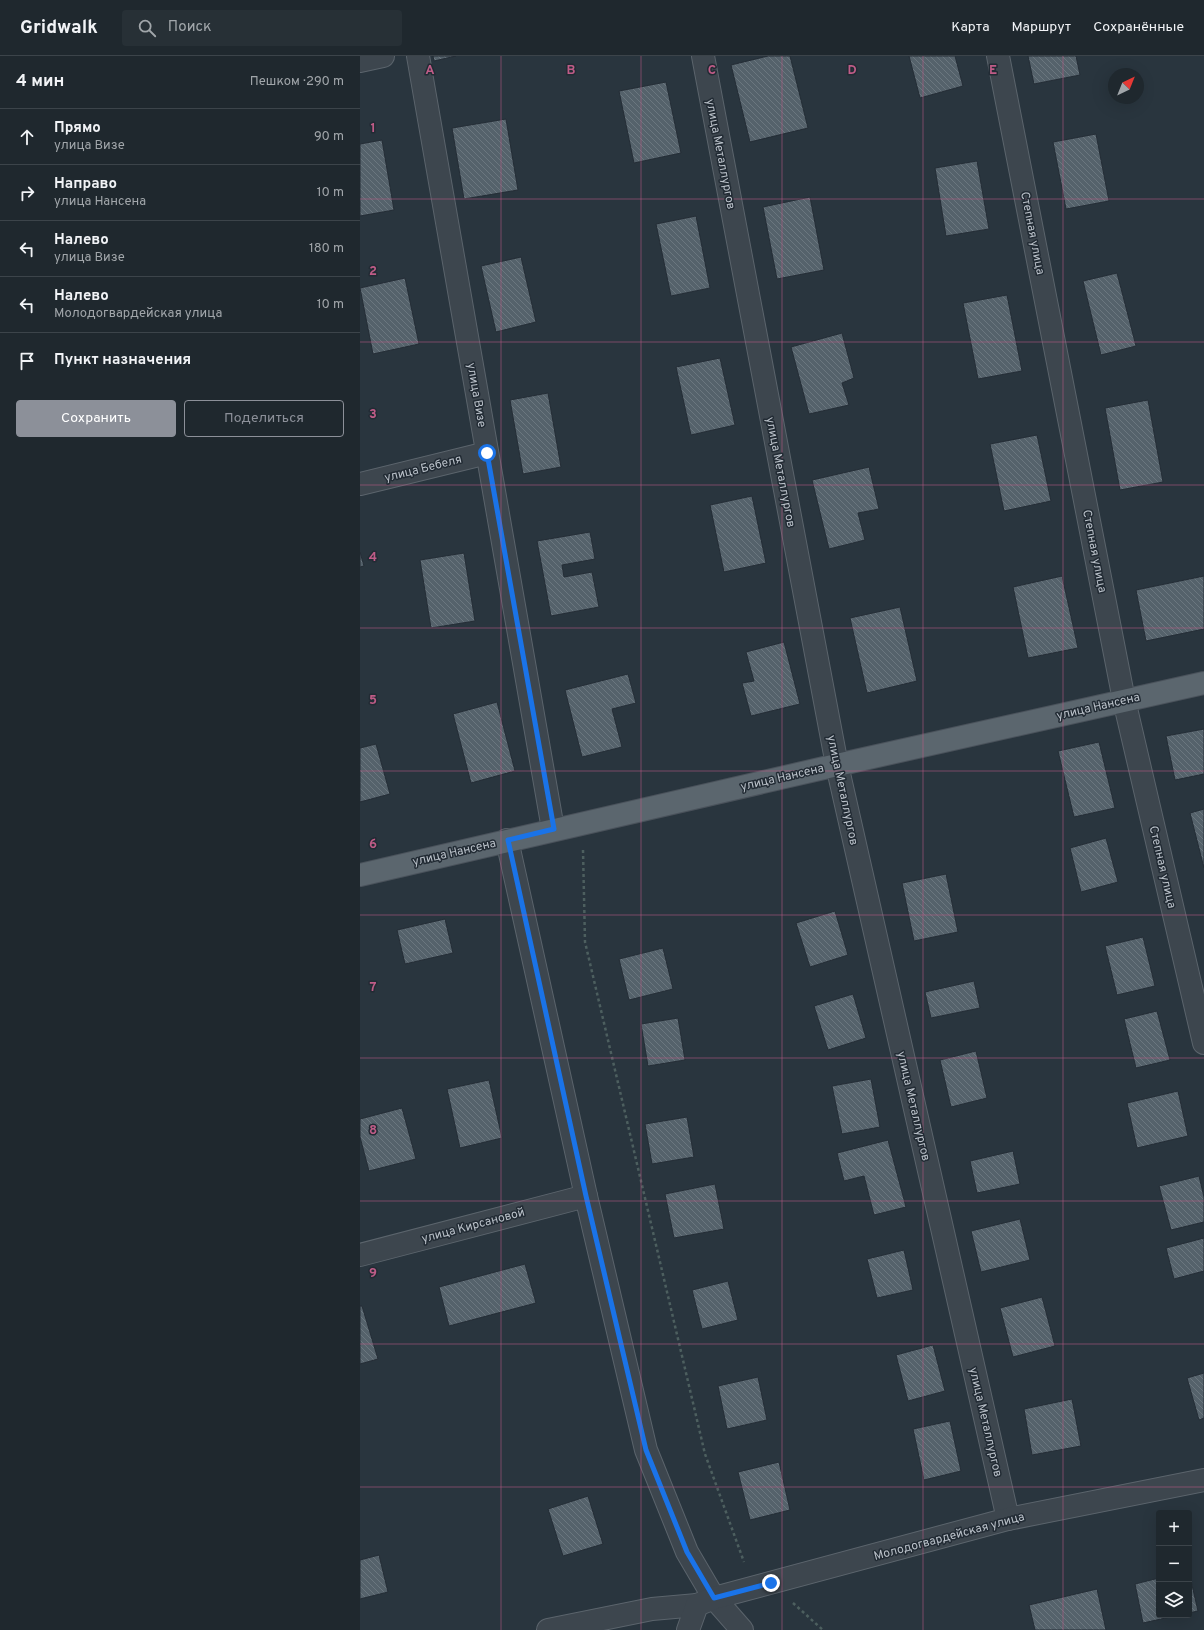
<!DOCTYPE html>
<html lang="ru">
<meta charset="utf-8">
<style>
:root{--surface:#1f282e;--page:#273036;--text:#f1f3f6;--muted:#a1a6aa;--line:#3c444a;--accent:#8c9099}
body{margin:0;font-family:Overpass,sans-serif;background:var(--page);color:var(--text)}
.controls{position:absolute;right:12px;bottom:12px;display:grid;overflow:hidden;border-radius:4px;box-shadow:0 4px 16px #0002}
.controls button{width:36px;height:36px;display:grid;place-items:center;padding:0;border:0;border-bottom:1px solid var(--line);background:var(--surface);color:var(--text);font:20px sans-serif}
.compass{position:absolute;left:748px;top:12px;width:36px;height:36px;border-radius:50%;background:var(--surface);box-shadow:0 4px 16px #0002;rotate:43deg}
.stop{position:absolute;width:12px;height:12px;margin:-9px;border:3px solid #1a73e8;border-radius:50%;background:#fff}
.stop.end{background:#1a73e8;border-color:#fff;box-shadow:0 1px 4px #0008}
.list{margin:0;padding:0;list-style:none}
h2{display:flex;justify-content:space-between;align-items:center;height:52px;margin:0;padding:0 16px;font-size:17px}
h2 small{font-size:13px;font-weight:400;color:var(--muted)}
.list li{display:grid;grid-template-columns:26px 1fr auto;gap:12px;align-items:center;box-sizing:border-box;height:56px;padding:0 16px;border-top:1px solid var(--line)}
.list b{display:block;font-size:15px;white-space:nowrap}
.list p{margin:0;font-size:13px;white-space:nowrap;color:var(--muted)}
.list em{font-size:13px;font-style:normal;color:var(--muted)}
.actions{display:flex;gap:8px;padding:12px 16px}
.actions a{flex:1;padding:9px 0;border:1px solid var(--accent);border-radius:4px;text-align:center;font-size:14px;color:var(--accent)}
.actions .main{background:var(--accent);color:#fff}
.icon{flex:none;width:22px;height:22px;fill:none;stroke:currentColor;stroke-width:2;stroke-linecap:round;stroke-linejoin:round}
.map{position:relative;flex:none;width:844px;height:1574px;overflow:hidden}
header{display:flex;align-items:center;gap:24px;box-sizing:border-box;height:56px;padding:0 20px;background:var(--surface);border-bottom:1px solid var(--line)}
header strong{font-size:19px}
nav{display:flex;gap:22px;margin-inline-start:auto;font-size:14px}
.search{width:280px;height:36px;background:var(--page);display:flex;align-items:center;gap:10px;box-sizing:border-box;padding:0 14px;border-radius:4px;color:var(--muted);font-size:15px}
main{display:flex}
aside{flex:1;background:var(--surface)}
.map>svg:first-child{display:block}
.building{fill:url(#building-back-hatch);stroke:#242d36}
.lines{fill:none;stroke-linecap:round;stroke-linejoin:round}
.minor-casing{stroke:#5b646c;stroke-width:24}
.major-casing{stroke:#4a525b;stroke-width:24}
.path{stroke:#4d5f5f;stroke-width:2.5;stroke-dasharray:3 3;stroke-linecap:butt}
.minor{stroke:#3d464e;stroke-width:22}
.major{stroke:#5b666e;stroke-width:22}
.route{stroke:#1a73e8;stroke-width:5}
.grid{fill:none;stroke:#bf5c87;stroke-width:1;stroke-opacity:0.55}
.labels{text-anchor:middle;stroke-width:3;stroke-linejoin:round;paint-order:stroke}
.street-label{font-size:12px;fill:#bac1c9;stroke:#222b34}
.grid-label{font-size:13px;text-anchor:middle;font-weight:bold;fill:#bf5c87;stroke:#222b34;stroke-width:3;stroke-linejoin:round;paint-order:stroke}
</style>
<header>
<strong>Gridwalk</strong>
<div class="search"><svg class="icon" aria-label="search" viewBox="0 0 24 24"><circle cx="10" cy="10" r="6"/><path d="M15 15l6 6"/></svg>Поиск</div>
<nav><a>Карта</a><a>Маршрут</a><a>Сохранённые</a></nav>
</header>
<main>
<aside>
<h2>4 мин<small>Пешком · 290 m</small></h2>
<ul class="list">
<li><svg class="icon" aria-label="ahead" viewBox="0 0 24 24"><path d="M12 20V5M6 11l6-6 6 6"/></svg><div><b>Прямо</b><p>улица Визе</p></div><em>90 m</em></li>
<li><svg class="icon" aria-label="right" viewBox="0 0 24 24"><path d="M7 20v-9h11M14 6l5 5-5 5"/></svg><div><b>Направо</b><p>улица Нансена</p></div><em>10 m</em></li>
<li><svg class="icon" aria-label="left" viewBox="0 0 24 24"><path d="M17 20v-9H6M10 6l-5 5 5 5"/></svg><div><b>Налево</b><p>улица Визе</p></div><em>180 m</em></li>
<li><svg class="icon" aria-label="left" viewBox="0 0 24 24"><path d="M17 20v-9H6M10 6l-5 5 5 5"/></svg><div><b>Налево</b><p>Молодогвардейская улица</p></div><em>10 m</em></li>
<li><svg class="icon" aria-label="arrive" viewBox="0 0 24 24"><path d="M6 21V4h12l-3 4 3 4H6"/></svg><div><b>Пункт назначения</b></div></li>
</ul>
<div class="actions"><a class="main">Сохранить</a><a>Поделиться</a></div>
</aside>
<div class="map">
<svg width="844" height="1574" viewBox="0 0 844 1574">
<defs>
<pattern id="building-back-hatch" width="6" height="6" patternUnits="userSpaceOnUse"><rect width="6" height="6" fill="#55626b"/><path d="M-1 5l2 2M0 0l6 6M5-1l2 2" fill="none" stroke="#6b777f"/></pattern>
</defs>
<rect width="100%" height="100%" fill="#29353e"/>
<g class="building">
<path d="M73 0H96L74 5Z"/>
<path d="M408 0H430L448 72 390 86 371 9Z"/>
<path d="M549 0H595L603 30 560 42Z"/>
<path d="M668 0H716L720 19 674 28Z"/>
<path d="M306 26 321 97 274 107 259 35Z"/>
<path d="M146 63 158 134 104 143 92 72Z"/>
<path d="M736 78 749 145 706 153 693 86Z"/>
<path d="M22 84 34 154 0 160V88Z"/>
<path d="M617 105 629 173 586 180 575 112Z"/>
<path d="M450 141 464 214 417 223 403 151Z"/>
<path d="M336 160 350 232 311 240 296 168Z"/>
<path d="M161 201 176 266 136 276 121 210Z"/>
<path d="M757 217 776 290 741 299 723 225Z"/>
<path d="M45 222 59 288 13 298 0 232Z"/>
<path d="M647 239 662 315 618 323 603 247Z"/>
<path d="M482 277 494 322 482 327 489 349 449 358 431 291Z"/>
<path d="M360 302 375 369 331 379 316 311Z"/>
<path d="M188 337 201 411 163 418 150 344Z"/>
<path d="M788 344 803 426 760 434 745 352Z"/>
<path d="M677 379 691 445 644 455 630 388Z"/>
<path d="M509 411 519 453 498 457 505 484 469 493 452 424Z"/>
<path d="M392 440 406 507 364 516 350 449Z"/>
<path d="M230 476 235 503 202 509 204 521 232 516 239 551 191 560 177 485Z"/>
<path d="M0 496 4 510 0 511Z"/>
<path d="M104 497 115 565 71 572 60 504Z"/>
<path d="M702 520 718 592 668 602 653 531Z"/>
<path d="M844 520V573L786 585 776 534Z"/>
<path d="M540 551 557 625 507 637 490 562Z"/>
<path d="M424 586 440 648 391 660 382 627 394 625 386 596Z"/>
<path d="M268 618 276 647 252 653 262 691 222 701 205 634Z"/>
<path d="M137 646 155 715 111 727 93 658Z"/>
<path d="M844 673V718L815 724 806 680Z"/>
<path d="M739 686 755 752 714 761 698 695Z"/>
<path d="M16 688 30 738 0 746V692Z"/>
<path d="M844 753V812L830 757Z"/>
<path d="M746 782 758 826 721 836 710 792Z"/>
<path d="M586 818 598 876 554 885 542 827Z"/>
<path d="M475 855 488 899 450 911 436 867Z"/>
<path d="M85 863 93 897 45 908 37 874Z"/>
<path d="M783 881 795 930 757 939 745 890Z"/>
<path d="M303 892 313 933 269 944 259 903Z"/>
<path d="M614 925 620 952 571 962 565 936Z"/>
<path d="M493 938 506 982 468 994 454 950Z"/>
<path d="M797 955 810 1004 776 1012 764 963Z"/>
<path d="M318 962 325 1004 288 1010 281 968Z"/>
<path d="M616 995 627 1042 591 1051 580 1004Z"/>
<path d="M511 1023 520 1071 482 1078 472 1030Z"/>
<path d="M129 1024 142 1082 100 1092 87 1033Z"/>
<path d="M818 1035 828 1080 777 1092 767 1047Z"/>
<path d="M42 1052 56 1103 9 1115 0 1081V1063Z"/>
<path d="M327 1061 334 1101 292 1108 285 1068Z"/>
<path d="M528 1084 546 1151 514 1159 504 1120 484 1125 477 1097Z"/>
<path d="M653 1095 660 1128 617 1137 610 1105Z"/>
<path d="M839 1120 844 1141V1166L811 1174 799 1130Z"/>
<path d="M355 1128 364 1173 314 1182 305 1138Z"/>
<path d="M660 1163 670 1204 621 1216 611 1175Z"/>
<path d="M844 1182V1215L814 1223 806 1192Z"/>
<path d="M544 1194 553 1234 517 1242 507 1203Z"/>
<path d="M165 1208 176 1247 89 1270 79 1231Z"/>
<path d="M368 1225 378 1264 342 1273 332 1234Z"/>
<path d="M682 1241 695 1290 653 1301 640 1252Z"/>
<path d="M0 1250H2L18 1303 0 1308Z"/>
<path d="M573 1289 585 1335 548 1345 536 1299Z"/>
<path d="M844 1317V1362L839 1364 827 1322Z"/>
<path d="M398 1321 407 1364 367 1373 358 1330Z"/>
<path d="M712 1343 721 1390 672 1399 664 1353Z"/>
<path d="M590 1365 601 1415 564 1424 553 1373Z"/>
<path d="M419 1406 430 1454 390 1464 378 1416Z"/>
<path d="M228 1440 243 1488 203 1500 188 1453Z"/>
<path d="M19 1499 28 1536 0 1543V1504Z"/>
<path d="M829 1516 838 1555 829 1557Z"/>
<path d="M799 1522V1559H819L783 1567 775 1528Z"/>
<path d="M737 1533 746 1574H675L669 1549Z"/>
</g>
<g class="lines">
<defs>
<g id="minor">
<path d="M58 0 193 773"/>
<path d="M343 0 477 709 648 1463"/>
<path d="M638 0 764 644 844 987"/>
<path d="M0 5 23 0"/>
<path d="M0 428 127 397"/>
<path d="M147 784 226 1140 286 1394 327 1496 354 1542 382 1574"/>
<path d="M0 1199 226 1140"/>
<path d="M188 1574 292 1553 337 1549"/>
<path d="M328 1574 337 1549 354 1542 648 1463 844 1424"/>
</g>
<path id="major" d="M0 819 477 709 844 627"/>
</defs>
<use href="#minor" class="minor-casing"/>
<use href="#major" class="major-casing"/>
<g class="path">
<path d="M223 794 225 886 345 1398 384 1506"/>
<path d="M433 1547 463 1574"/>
</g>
<use href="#minor" class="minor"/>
<use href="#major" class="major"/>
</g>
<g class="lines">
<path class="route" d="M127 397 194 773 148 784 226 1140 286 1394 327 1496 354 1542 411 1527"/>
</g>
<path class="grid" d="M141 0V1574M281 0V1574M422 0V1574M563 0V1574M703 0V1574M0 143H844M0 286H844M0 429H844M0 572H844M0 715H844M0 859H844M0 1002H844M0 1145H844M0 1288H844M0 1431H844"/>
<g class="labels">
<g class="street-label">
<text transform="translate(361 98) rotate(79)" y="4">улица Металлургов</text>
<text transform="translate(673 177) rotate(79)" y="4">Степная улица</text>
<text transform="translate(117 339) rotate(80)" y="4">улица Визе</text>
<text transform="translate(63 412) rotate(-14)" y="4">улица Бебеля</text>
<text transform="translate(421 416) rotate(79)" y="4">улица Металлургов</text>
<text transform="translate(735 495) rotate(79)" y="4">Степная улица</text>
<text transform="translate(738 650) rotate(-13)" y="4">улица Нансена</text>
<text transform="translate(422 721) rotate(-13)" y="4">улица Нансена</text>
<text transform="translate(483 734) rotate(78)" y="4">улица Металлургов</text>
<text transform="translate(94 796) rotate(-13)" y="4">улица Нансена</text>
<text transform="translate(803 811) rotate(77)" y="4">Степная улица</text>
<text transform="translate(554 1050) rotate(77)" y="4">улица Металлургов</text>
<text transform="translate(113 1169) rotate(-15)" y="4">улица Кирсановой</text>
<text transform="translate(626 1366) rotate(77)" y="4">улица Металлургов</text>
<text transform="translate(589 1480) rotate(-15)" y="4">Молодогвардейская улица</text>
</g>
</g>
<g class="grid-label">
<text x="70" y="18">A</text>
<text x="211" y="18">B</text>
<text x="352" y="18">C</text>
<text x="492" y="18">D</text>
<text x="633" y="18">E</text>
<text x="13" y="76">1</text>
<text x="13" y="219">2</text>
<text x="13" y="362">3</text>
<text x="13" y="505">4</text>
<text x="13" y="648">5</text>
<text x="13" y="792">6</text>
<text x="13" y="935">7</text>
<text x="13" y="1078">8</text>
<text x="13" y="1221">9</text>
</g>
</svg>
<div class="controls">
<button>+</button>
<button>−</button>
<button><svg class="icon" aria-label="layers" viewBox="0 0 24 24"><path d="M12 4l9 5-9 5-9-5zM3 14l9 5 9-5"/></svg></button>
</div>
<svg class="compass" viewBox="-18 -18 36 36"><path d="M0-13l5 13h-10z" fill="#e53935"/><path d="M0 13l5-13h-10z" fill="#a1a6aa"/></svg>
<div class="stop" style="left:127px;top:397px"></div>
<div class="stop end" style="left:411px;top:1527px"></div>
</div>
</main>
